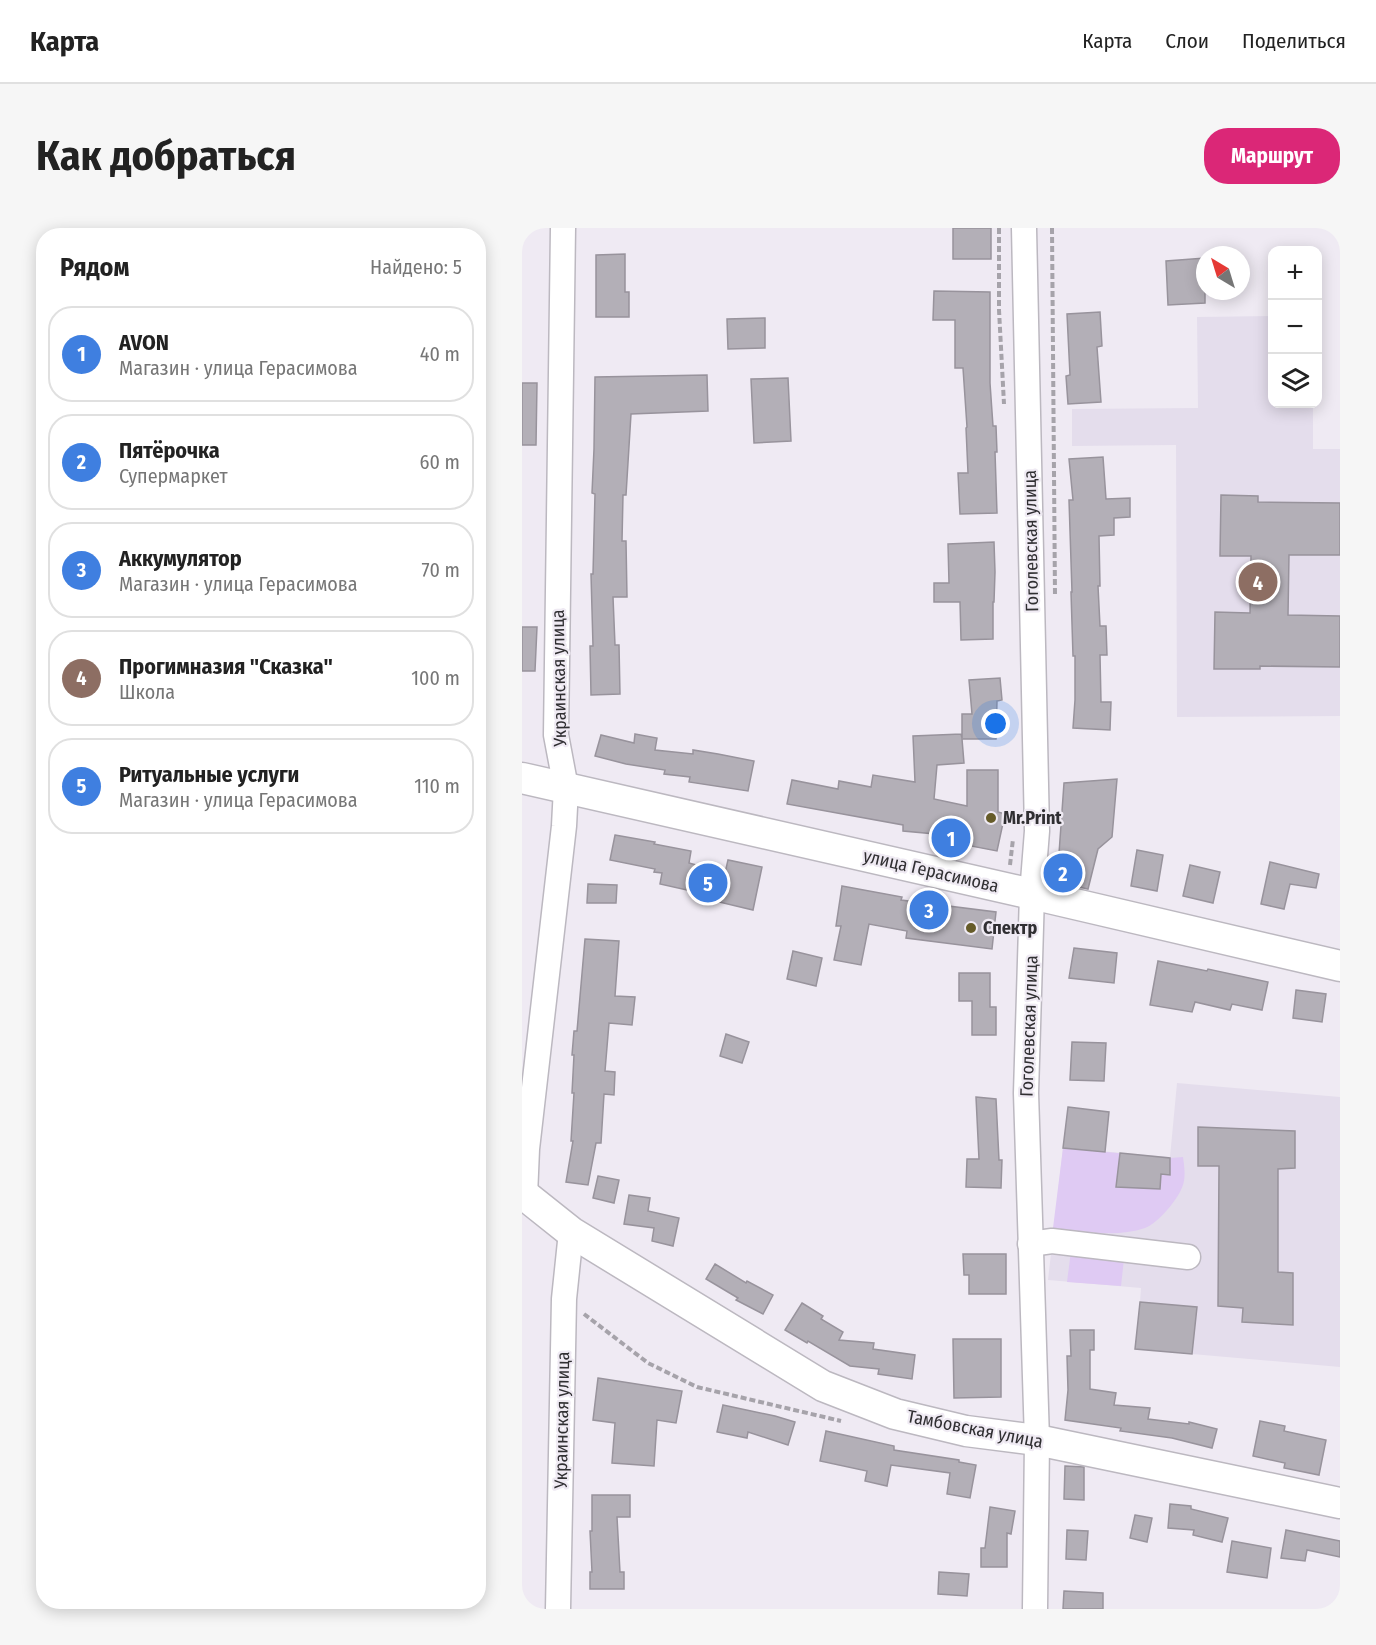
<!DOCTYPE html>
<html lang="ru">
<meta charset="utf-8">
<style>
:root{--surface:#fff;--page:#f6f6f6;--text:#222;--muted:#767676;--line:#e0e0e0;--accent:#db2777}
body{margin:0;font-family:"Fira Sans Condensed",sans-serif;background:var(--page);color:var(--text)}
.controls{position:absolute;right:18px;top:18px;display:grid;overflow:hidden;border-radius:12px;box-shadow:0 3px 15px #0003}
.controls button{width:54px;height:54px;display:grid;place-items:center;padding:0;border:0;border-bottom:2px solid var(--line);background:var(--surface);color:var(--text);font:30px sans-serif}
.compass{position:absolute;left:674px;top:18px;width:54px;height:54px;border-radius:50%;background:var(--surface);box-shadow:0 3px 15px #0003;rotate:322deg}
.you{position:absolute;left:474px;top:496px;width:21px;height:21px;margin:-15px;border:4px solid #fff;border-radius:50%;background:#1a73e8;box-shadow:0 0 0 9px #1a73e833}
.badge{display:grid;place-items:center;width:39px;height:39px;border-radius:50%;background:var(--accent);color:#fff;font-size:20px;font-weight:700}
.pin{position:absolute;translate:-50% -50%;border:3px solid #fff;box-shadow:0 2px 6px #0006}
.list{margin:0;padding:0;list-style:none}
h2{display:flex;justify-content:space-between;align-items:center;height:78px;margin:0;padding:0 24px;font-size:26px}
h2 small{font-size:20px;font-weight:400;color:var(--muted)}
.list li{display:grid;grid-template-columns:39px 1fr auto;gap:18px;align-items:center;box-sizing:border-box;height:96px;margin:0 12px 12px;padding:0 12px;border:2px solid var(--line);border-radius:24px}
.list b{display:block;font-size:22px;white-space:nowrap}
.list p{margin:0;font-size:20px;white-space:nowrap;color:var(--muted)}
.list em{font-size:20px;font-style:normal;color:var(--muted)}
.icon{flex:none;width:33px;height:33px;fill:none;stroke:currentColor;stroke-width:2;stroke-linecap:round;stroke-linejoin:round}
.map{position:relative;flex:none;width:818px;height:1381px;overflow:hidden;border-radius:24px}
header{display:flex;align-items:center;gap:36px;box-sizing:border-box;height:84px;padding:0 30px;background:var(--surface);border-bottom:2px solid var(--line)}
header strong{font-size:28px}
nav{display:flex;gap:33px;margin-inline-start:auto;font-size:21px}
.intro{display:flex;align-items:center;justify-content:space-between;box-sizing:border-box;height:144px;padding:0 36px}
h1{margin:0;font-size:42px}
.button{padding:15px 27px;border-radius:24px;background:var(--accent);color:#fff;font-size:21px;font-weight:700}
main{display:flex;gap:36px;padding:0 36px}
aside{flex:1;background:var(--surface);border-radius:24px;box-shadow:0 3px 15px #0003}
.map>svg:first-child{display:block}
.built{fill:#e4ddec}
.green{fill:#dfcaf3}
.building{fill:#b3afb7;stroke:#98939c;stroke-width:1.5}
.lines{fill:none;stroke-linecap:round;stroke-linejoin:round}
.minor-casing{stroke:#bcb8c0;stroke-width:27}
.major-casing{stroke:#bcb8c0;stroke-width:33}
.path{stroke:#a6a3aa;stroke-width:4;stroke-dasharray:6 3;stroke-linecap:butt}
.minor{stroke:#fff;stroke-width:24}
.major{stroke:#fff;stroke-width:30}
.poi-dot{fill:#665c29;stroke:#efeaf3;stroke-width:2}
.labels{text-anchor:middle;stroke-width:4.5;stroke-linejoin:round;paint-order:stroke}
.street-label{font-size:18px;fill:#302f32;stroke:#efeaf3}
.poi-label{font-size:18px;font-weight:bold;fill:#302f32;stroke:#efeaf3;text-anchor:start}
</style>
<header>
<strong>Карта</strong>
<nav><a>Карта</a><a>Слои</a><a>Поделиться</a></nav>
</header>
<div class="intro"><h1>Как добраться</h1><a class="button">Маршрут</a></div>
<main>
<aside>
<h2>Рядом<small>Найдено: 5</small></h2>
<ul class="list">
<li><span class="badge" style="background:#3f7fe0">1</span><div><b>AVON</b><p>Магазин · улица Герасимова</p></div><em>40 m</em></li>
<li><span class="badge" style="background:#3f7fe0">2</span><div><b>Пятёрочка</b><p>Супермаркет</p></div><em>60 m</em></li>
<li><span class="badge" style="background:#3f7fe0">3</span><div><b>Аккумулятор</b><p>Магазин · улица Герасимова</p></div><em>70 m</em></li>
<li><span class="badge" style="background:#8d6e63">4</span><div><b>Прогимназия &quot;Сказка&quot;</b><p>Школа</p></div><em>100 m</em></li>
<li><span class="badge" style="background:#3f7fe0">5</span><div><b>Ритуальные услуги</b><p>Магазин · улица Герасимова</p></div><em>110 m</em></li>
</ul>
</aside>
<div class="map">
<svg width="818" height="1381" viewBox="0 0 818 1381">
<rect width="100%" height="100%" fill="#efeaf3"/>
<g class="built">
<path d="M750 88V176H791V221H818V488L655 489 654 217 550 218V181L676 180 675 89Z"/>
<path d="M655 855 818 869V1139L670 1126 674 1079 618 1074 619 1060 526 1052 541 920 648 929Z"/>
</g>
<g class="green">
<path d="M541 920 606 926 639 946 647 947 648 930 661 929C664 950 664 958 650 976 644 984 633 996 623 1000 594 1010 560 1003 531 1000Z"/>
<path d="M550 1015 603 1022 599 1058 545 1054Z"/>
</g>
<g class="building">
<rect x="431" y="0" width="38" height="31"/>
<path d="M103 26V64H107V89H74V27Z"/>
<path d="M683 30V75L646 77 644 33Z"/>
<path d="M412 63 468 64V155L471 198H474L475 224H473L475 285 438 286 436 245H446L444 200 445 199 441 140H433V92H411Z"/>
<path d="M578 84 580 118 575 119 579 174 546 176 544 148 548 147 545 86Z"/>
<path d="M243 90V120L206 121 205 91Z"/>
<path d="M185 147 186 183 109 186 104 267H101L100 313H104L105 369H91L93 417H97L98 466 69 467 68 418H71L69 346H71L73 266 70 265 72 221 73 149Z"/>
<path d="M266 150 269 213 232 215 229 151Z"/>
<path d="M0 155H15L14 217H0Z"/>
<path d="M581 229 584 271 608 270V289L592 290V307L577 308 578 358H576L578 398H584L585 427H578L579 474H589L588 502 551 500 553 472V428H551L549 364H550L547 272H551L547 231Z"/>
<path d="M699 267 736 268V274L818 275V327H767L766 387 818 388V439L738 438V441H692L693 384 728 385 729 328H698Z"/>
<path d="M472 314 473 344 472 374H471V411L439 412 438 374H412V355H427L426 316Z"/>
<path d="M0 399H15L13 443H0Z"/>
<path d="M478 450 480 472 475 473 474 511H440L442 535 415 537 412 571 445 578V542H476V584L483 586 475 623 423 613 424 607 381 603V597L265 576 270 552 316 561 317 553 349 559 351 547 393 554 391 508 439 506 440 510V486H450L447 452Z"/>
<path d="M113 506 135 510 133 522 171 526V522L196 526 232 533 226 563 167 554 168 549 142 546 143 542 104 536 73 528 79 507 112 515Z"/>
<path d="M595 551 590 609 576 621 566 661 535 654 542 555Z"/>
<path d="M93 607 133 614 132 616 169 623 167 635 203 645 206 632 240 639 231 682 197 674V673L173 666 174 664 138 656 140 645 132 644 133 641 88 632Z"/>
<path d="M615 622 641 627 635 663 609 658Z"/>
<path d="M748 634 797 646 794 660 768 656 762 681 739 676Z"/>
<path d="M668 637 698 644 691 675 661 668Z"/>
<path d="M66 656 95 657 94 675H65Z"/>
<path d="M320 658 380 669 379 672 474 684 470 721 384 710 385 703 347 696 339 737 312 732 319 698H314Z"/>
<path d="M63 711 97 713 93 768 113 769 110 797 87 795 83 843 93 844 92 867 82 866 79 915H74L66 957 44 954 51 913H49L52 865H50L52 827H50L52 803H55Z"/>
<path d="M552 720 595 725 592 755 547 750Z"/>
<path d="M271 723 300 730 294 758 265 751Z"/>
<path d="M636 733 685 743 686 741 746 754 740 782 710 776 708 782 673 774 670 784 628 777Z"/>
<path d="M437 745H468V779H474V807H450V773H437Z"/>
<path d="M774 762 804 766 800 794 771 790Z"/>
<path d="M204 806 227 814 220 835 198 828Z"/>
<path d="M550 814 584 815 582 853 548 852Z"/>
<path d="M454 869 474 871 477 932H480L479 960 444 959 445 931H457Z"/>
<path d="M546 879 587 884 583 924 541 920Z"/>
<path d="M676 899 773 903V940L756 941V1044L771 1045V1097L720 1094 721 1080 696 1078 697 938H676Z"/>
<path d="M598 925 648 930V947L639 946 638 961 594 959Z"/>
<path d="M76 948 97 952 92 975 71 970Z"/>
<path d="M107 967 128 970 126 983 157 990 151 1018 130 1013 132 1000 102 996Z"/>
<path d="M441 1026H484V1066H447V1047H442Z"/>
<path d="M193 1036 224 1055 225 1053 251 1067 241 1086 214 1072 216 1070 184 1051Z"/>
<path d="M618 1074 675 1079 670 1126 613 1121Z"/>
<path d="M280 1075 301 1088 299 1091 321 1104 317 1112 352 1115 351 1121 393 1127 390 1151 356 1146 357 1141 328 1138 286 1113 285 1115 263 1102Z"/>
<path d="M548 1102H572V1122H568V1161L594 1165 592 1177 628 1180 626 1191 667 1196V1194L695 1201 690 1220 650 1210 598 1203 599 1200 543 1192 546 1162 545 1128H549Z"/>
<path d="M431 1111H479V1169L432 1170Z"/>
<path d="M76 1150 160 1163 154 1195 135 1192 132 1238 90 1235 93 1195 71 1192Z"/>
<path d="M201 1177 253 1188 273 1194 266 1217 226 1204 225 1210 195 1204Z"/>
<path d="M738 1193 763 1198 762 1203 804 1212 797 1247 762 1240 763 1235 731 1228Z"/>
<path d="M304 1203 372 1218V1222L437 1232V1234L454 1237 448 1270 425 1266 428 1245 369 1237 365 1258 343 1253 345 1243 298 1233Z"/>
<path d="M543 1238 562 1239V1272L542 1271Z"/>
<path d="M70 1267H108V1289H95L98 1344H102V1361H68V1344H70L68 1303H70Z"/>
<path d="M648 1276 669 1278V1281L706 1290 700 1314 671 1307 672 1302 646 1300Z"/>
<path d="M468 1279 493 1283 489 1306 485 1305V1339H459V1320H463Z"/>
<path d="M613 1287 630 1290 625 1314 608 1310Z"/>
<path d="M545 1302 566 1303 564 1332 544 1331Z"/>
<path d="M764 1302 818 1313V1329L785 1322 783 1333 759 1330Z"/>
<path d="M710 1313 749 1320 745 1350 705 1344Z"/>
<path d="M417 1344 447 1346 445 1368 416 1366Z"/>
<path d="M542 1363 581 1365V1381H541Z"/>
</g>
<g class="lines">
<defs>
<g id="minor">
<path d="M502 0 515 603 510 666 504 865 515 1212 513 1381"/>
<path d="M3 968 5 921 42 598 44 560 34 507 41 0"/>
<path d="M508 1016 530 1013 666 1029"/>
<path d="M36 1381 42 1071 49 1004"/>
</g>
<g id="major">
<path d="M0 550 510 666 818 738"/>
<path d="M0 965 49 1004 301 1158 373 1186 444 1203 515 1212 818 1275"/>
</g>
</defs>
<use href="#minor" class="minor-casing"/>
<use href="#major" class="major-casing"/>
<g class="path">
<path d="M477 0V82L482 176"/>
<path d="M530 0 533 368"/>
<path d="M488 637 491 611"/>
<path d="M62 1086 126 1135 175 1159 319 1193"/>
</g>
<use href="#minor" class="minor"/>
<use href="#major" class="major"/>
</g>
<g class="poi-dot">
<circle cx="469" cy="590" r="6"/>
<circle cx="449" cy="700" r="6"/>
</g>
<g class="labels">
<g class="street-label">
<text transform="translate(509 313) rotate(-91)" y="6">Гоголевская улица</text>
<text transform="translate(37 450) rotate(-91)" y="6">Украинская улица</text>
<text transform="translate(409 643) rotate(13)" y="6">улица Герасимова</text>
<text transform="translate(507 798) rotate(-88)" y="6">Гоголевская улица</text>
<text transform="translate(40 1192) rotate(-89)" y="6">Украинская улица</text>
<text transform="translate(453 1201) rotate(11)" y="6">Тамбовская улица</text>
</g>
<g class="poi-label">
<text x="481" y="596">Mr.Print</text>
<text x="461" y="706">Спектр</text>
</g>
</g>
</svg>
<div class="controls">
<button>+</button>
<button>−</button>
<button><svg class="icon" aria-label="layers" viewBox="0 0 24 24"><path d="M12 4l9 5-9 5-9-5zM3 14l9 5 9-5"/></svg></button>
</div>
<svg class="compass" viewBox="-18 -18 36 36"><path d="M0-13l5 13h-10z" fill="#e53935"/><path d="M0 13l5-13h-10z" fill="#767676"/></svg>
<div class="you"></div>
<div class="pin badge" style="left:429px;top:610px;background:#3f7fe0">1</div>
<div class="pin badge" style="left:541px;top:645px;background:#3f7fe0">2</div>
<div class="pin badge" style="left:407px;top:682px;background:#3f7fe0">3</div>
<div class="pin badge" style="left:736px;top:354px;background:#8d6e63">4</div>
<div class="pin badge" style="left:186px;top:655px;background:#3f7fe0">5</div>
</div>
</main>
